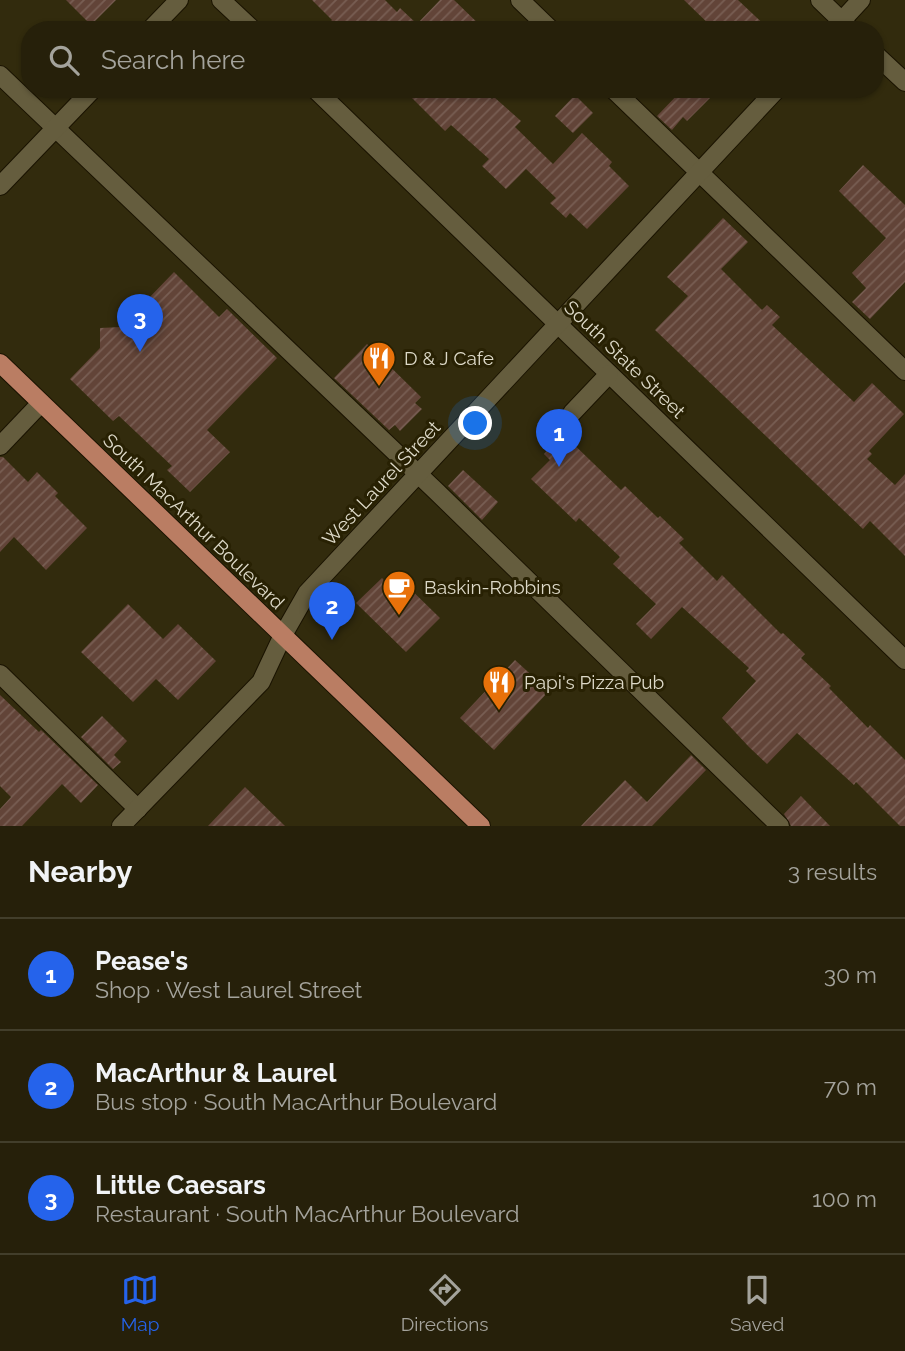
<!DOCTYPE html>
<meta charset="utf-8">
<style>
:root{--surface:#26200a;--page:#322d18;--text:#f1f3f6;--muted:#a4a39c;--line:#423e2b;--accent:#2563eb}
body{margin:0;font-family:Raleway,sans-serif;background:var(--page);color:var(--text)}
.you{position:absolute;left:476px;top:424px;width:24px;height:24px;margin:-18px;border:5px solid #fff;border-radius:50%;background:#1a73e8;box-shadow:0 0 0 10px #1a73e833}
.badge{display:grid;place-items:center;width:46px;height:46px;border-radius:50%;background:var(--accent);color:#fff;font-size:23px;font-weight:700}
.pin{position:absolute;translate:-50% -58px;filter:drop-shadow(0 2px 4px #0008)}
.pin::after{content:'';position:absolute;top:37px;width:24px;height:21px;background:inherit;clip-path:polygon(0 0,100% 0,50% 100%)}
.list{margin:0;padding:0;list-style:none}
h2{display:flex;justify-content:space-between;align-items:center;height:91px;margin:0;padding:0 28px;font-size:30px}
h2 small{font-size:23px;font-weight:400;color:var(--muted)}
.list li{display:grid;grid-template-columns:46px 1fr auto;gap:21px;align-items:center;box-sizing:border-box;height:112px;padding:0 28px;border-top:2px solid var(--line)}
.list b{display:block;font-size:26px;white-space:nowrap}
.list p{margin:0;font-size:23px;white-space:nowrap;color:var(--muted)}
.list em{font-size:23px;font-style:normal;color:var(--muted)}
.icon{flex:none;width:38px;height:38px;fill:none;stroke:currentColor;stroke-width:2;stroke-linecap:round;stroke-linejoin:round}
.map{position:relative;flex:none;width:905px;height:826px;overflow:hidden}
.search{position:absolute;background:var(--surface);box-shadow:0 2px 5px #0004;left:21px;right:21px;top:21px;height:77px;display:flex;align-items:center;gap:18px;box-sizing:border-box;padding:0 24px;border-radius:28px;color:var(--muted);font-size:26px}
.sheet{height:427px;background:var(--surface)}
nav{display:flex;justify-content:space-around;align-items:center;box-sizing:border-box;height:98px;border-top:2px solid var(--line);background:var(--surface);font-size:19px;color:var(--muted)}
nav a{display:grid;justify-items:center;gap:4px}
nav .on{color:var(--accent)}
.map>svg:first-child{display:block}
.building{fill:url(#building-hatch)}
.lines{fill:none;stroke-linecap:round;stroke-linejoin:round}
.minor-casing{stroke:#1a1300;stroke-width:20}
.major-casing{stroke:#1a1300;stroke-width:20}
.minor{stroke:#655d3e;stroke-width:18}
.major{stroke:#ba7d63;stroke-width:18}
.labels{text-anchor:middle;stroke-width:6;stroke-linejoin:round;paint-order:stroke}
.poi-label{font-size:19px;fill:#ddd9c8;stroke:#282103;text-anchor:start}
.street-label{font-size:19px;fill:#ddd9c8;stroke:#282103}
</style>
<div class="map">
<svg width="905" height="826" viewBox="0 0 905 826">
<defs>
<pattern id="building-hatch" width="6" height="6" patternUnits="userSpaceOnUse" patternTransform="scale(1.75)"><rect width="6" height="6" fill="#624438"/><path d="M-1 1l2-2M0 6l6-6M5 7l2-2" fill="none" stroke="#785e53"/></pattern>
</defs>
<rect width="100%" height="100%" fill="#322b0d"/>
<g class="building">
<path d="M66 0H116L91 25Z"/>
<path d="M312 0H385L397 12 400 8 417 24 440 0H454L485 30H323L332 20Z"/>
<path d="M684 0H738L770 30H715Z"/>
<path d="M403 89H482L492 99 494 97 521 121 515 127 553 164 582 133 612 162 609 166 629 186 587 229 570 213 566 218 550 203 556 198 526 169 506 189 482 166 489 159 451 125 445 131Z"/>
<path d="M683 89H701L710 98 687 121 683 117 672 130 657 116Z"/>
<path d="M575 95 593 113 573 133 555 116Z"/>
<path d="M863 165 905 205V282L870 319 852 302 866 288 852 273 886 238 839 191Z"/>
<path d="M723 218 748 242 721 269 762 310 767 305 780 317 772 325 854 402 872 383 904 414 869 451 872 454 867 459 895 485 905 474V556L870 521 863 529 655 330 688 296 667 277Z"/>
<path d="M174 272 219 317 227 309 277 358 207 430 230 452 190 492 167 470 172 466 119 416 113 421 70 379 100 348V328L121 327Z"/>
<path d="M367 344 421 397 415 403 422 409 400 431 395 425 389 430 334 378Z"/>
<path d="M563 434 621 490 625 486 658 518 660 516 684 539 679 543 717 581 722 575 781 634 783 633 805 654 801 658 831 686 829 688 868 728 870 725 905 760V826H900L856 782 854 785 797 733 767 764 749 747 722 718 756 681 746 671 749 668 682 607 651 639 636 624 656 604 613 564 620 557 579 518 576 522 531 479 550 460 544 454Z"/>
<path d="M0 457H3L28 482 37 472 58 493 55 496 87 528 46 570 14 537 0 552Z"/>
<path d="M463 470 498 502 482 520 448 486Z"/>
<path d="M382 578 391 587 399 578 440 618 406 652 356 603Z"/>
<path d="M128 604 163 639 178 624 216 661 178 700 156 679 133 702 81 652Z"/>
<path d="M515 660 549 691 494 750 460 718Z"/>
<path d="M0 695 39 732 41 730 98 785 81 803 62 784 22 826H0V809L11 797 0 786Z"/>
<path d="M102 716 127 741 114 755 121 762 113 769 81 737Z"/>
<path d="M691 755 706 770 652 826H581L625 780 647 802Z"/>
<path d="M245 787 285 826H208Z"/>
<path d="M801 796 830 826H791L784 814Z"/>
</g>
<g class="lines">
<defs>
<g id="minor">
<path d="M221 0 253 30"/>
<path d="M520 0 551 30"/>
<path d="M820 0 851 30"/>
<path d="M835 28 861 0"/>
<path d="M150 30 179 0"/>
<path d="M875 54 905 82"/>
<path d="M0 75 437 492 780 826"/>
<path d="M315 89 905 660"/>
<path d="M613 89 905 371"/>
<path d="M0 186 93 89"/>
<path d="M572 413 609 374"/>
<path d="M0 446 41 403"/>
<path d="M0 674 138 809"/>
<path d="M121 826 261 682 283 635 307 593 777 89"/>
</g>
<path id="major" d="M0 363 481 826"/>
</defs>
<use href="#minor" class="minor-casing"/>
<use href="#major" class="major-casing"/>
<use href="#minor" class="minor"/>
<use href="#major" class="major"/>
</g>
<defs>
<symbol id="restaurant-pin" viewBox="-11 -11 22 30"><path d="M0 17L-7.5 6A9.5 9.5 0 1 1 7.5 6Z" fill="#e8710a" stroke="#282103"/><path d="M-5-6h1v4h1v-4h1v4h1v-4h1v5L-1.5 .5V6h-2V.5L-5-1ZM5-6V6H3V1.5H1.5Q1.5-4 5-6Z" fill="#fff"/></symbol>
<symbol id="cafe-pin" viewBox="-11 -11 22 30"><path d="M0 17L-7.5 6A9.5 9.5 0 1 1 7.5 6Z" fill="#e8710a" stroke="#282103"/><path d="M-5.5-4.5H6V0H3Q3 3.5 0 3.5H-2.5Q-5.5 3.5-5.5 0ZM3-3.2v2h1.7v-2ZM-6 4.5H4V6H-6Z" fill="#fff"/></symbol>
</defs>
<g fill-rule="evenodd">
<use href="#restaurant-pin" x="360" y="339" width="38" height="52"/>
<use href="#cafe-pin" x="380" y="568" width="38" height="52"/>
<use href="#restaurant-pin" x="480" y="663" width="38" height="52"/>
</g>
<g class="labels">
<g class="poi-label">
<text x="404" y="365">D &amp; J Cafe</text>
<text x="424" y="594">Baskin-Robbins</text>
<text x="524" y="689">Papi's Pizza Pub</text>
</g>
<g class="street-label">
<text transform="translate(625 359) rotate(44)" y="7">South State Street</text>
<text transform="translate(381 483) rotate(-47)" y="7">West Laurel Street</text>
<text transform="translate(194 521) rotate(44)" y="7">South MacArthur Boulevard</text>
</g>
</g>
</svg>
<div class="you"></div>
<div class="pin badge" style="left:559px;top:467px">1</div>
<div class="pin badge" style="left:332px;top:640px">2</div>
<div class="pin badge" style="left:140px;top:352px">3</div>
<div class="search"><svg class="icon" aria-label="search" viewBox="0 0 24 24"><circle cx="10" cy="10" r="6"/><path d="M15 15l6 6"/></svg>Search here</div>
</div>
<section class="sheet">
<h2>Nearby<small>3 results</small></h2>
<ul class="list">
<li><span class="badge">1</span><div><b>Pease's</b><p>Shop · West Laurel Street</p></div><em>30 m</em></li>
<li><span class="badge">2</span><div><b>MacArthur &amp; Laurel</b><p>Bus stop · South MacArthur Boulevard</p></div><em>70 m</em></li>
<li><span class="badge">3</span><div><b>Little Caesars</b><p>Restaurant · South MacArthur Boulevard</p></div><em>100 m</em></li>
</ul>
</section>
<nav>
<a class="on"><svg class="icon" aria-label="map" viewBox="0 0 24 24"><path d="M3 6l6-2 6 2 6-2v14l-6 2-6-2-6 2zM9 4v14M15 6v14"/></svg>Map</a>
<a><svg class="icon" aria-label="directions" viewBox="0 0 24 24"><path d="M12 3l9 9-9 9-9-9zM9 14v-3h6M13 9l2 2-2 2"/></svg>Directions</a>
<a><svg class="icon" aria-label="saved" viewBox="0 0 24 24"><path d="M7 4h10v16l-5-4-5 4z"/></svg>Saved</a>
</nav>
